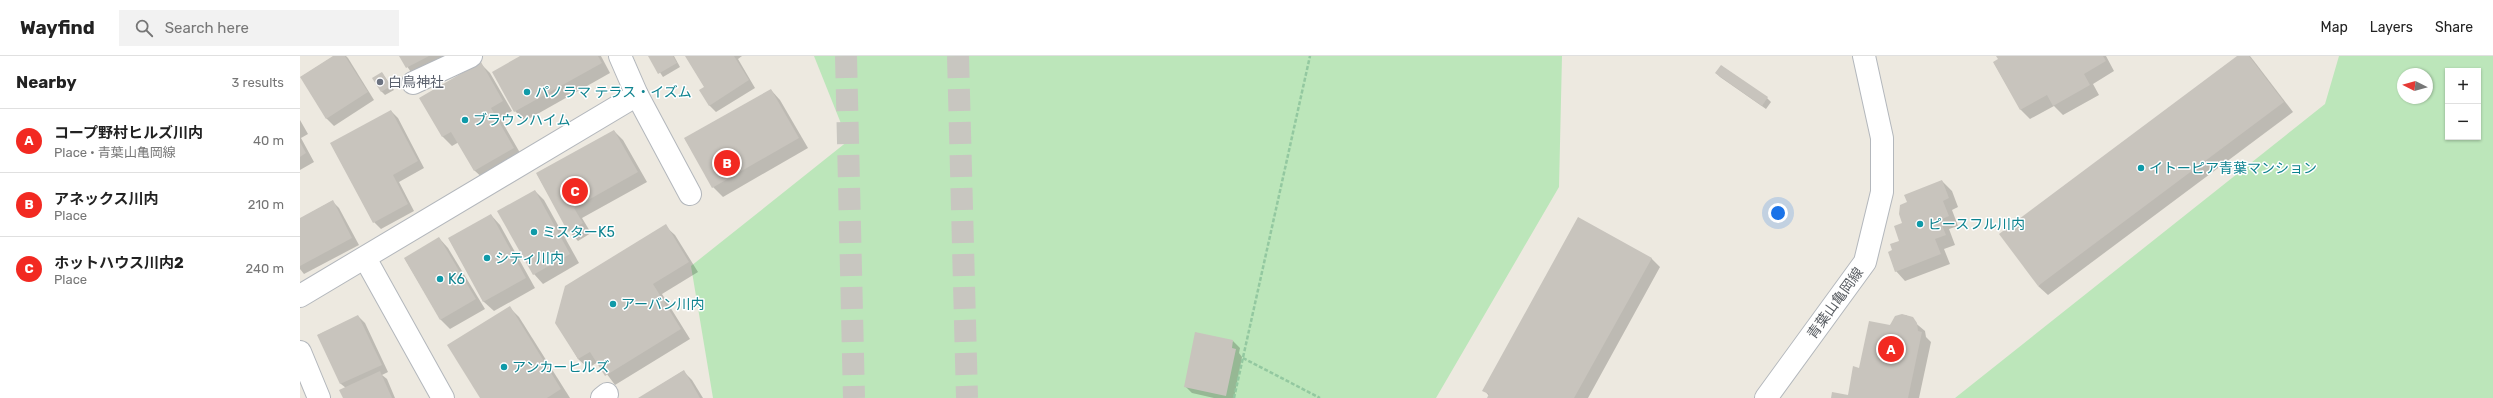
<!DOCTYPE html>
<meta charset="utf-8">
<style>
:root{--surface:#fff;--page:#f2f2f2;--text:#222;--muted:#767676;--line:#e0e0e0;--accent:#f22921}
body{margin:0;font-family:Rubik,"Noto Sans JP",sans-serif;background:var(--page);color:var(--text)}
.controls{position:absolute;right:12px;top:12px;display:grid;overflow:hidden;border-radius:0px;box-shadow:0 1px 3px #0004}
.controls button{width:36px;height:36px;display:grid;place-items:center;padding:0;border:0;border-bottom:1px solid var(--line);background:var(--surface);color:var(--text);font:20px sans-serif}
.compass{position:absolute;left:2097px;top:12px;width:36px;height:36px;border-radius:50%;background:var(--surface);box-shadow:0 1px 3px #0004;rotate:276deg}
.you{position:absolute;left:1478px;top:157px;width:14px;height:14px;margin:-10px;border:3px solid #fff;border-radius:50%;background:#1a73e8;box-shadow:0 0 0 6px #1a73e833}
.badge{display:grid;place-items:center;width:26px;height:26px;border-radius:50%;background:var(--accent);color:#fff;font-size:13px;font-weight:700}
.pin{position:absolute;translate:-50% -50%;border:2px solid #fff;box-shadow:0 1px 4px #0006}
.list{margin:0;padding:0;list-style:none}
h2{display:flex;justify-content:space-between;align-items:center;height:52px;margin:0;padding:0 16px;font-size:17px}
h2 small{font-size:13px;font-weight:400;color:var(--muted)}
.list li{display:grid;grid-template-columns:26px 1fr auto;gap:12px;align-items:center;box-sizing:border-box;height:64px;padding:0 16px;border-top:1px solid var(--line)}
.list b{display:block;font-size:15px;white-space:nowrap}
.list p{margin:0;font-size:13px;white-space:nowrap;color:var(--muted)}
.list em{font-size:13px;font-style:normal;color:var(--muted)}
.icon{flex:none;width:22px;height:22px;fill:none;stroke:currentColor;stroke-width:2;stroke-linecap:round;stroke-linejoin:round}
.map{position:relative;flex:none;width:2193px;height:342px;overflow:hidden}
header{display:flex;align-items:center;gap:24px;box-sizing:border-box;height:56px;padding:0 20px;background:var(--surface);border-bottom:1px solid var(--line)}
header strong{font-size:19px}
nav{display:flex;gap:22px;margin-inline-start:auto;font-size:14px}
.search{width:280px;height:36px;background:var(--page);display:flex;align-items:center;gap:10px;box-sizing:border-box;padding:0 14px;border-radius:0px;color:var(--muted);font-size:15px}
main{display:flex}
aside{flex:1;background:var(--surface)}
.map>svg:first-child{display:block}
.green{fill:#bce6ba;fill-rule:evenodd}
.shadow{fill:#0003}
.building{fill:#c8c4bd}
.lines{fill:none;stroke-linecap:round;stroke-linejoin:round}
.highway-tunnel{stroke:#c8c6c0;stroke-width:22;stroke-dasharray:22 11;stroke-linecap:butt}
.minor-casing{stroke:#b3b7bc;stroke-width:24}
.path{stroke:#93c8a0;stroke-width:2.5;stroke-dasharray:4 2;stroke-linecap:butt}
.minor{stroke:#fff;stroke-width:22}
.worship-dot{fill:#6b7280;stroke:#fff;stroke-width:1.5}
.culture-dot{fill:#0f9aa8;stroke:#fff;stroke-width:1.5}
.labels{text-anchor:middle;stroke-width:3;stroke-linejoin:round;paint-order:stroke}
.worship-label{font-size:14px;fill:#5b616d;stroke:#fff;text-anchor:start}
.culture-label{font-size:14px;fill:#0d838f;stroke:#fff;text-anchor:start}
.street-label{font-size:14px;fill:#595d62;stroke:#fff}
</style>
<header>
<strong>Wayfind</strong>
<div class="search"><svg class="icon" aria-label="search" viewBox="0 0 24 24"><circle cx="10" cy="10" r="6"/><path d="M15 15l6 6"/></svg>Search here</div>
<nav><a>Map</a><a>Layers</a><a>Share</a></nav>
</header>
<main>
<aside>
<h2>Nearby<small>3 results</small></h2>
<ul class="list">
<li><span class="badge">A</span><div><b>コープ野村ヒルズ川内</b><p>Place · 青葉山亀岡線</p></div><em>40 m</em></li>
<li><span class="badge">B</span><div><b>アネックス川内</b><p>Place</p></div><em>210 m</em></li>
<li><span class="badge">C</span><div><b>ホットハウス川内2</b><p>Place</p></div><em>240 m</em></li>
</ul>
</aside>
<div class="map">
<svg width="2193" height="342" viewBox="0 0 2193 342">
<rect width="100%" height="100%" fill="#ede9e0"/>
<g class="green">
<path d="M514 0H1262L1259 131 1136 342H413L391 210 548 85Z"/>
<path d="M2039 0H2193V342H1655L2025 48ZM2148 15H2178V81H2148ZM2103 18H2127V42H2103Z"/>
</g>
<g class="shadow">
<path d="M34 0H46L48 2 74 44 34 70 27 63 1 21Z"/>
<path d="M100 0H148L113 19Z"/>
<path d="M223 0H301L310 17 225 65 215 55Z"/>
<path d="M349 0H374L380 11 363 21Z"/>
<path d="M386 0H442L438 3 455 32 416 56 409 49 406 31Z"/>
<path d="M1697 0H1806L1814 15 1793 28 1799 39 1763 59 1754 50 1730 63 1721 54 1694 7 1700 4Z"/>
<path d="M1939 0H1950L1954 5 1993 56 1748 239 1738 230Z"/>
<path d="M181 8 190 17 212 55 200 62 223 102 185 124 175 115 159 86 152 90 143 81 121 43Z"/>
<path d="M1421 10 1467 42 1471 46 1466 53 1420 21 1416 17Z"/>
<path d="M82 17 94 34 85 39 81 35Z"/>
<path d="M471 34 480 44 508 92 423 141 413 131 385 83Z"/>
<path d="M91 55 98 62 124 112 99 126 114 155 81 173 74 166Z"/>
<path d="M0 64 8 78 1 82 14 106 0 114Z"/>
<path d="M314 75 323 84 347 126 282 162 291 177 278 185 269 175 237 118Z"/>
<path d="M1642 125 1652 135 1658 151 1652 154 1658 170 1649 173 1655 189 1644 193 1650 208 1605 225 1596 215 1594 195 1600 185 1604 167Z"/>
<path d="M235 135 244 144 279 207 243 228 234 218Z"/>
<path d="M32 145 39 152 59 189 4 218 0 213V163Z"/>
<path d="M191 159 200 169 235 232 194 255 184 246 149 183Z"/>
<path d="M365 170 375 179 398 216 362 238 390 283 315 329 298 306 288 312 278 303 257 266Z"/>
<path d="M139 182 148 192 185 253 150 273 141 264 105 203Z"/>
<path d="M1351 202 1360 211 1288 342H1188L1189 340 1184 334Z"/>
<path d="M209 251 219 261 270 342H181Z"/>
<path d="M1606 259 1625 275 1626 281 1631 286 1619 342H1532L1548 340 1560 313 1596 261Z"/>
<path d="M58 260 65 267 88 316 82 319 87 323 95 342H44L46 332 41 328 18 279Z"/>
<path d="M933 285 940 292 939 297 942 301 934 342H914L892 337 885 330Z"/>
<path d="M383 315 392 324 403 342H340Z"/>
</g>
<g class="building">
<path d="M33 0H45L68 36 26 63 0 21Z"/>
<path d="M99 0H129L106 12Z"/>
<path d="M220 0H298L302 7 214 56 192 16Z"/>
<path d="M348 0H373L377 7 358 18Z"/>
<path d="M385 0H434L449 24 409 50 399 34 404 31Z"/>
<path d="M1696 0H1803L1806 5 1784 18 1790 29 1753 50 1747 39 1720 54 1693 6 1698 3Z"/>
<path d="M1937 0H1949L1984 46 1738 230 1699 178Z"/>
<path d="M181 6 203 45 191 52 214 92 174 115 151 76 142 81 119 42Z"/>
<path d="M1421 9 1468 41 1462 50 1415 17Z"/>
<path d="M82 16 91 30 81 36 72 22Z"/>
<path d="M471 33 499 82 412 132 384 82Z"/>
<path d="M91 54 118 105 93 119 108 148 73 167 30 87Z"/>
<path d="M314 74 338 116 274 152 283 167 268 176 236 117Z"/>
<path d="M0 86 6 97 0 101Z"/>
<path d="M1642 124 1649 142 1643 145 1649 160 1640 164 1646 179 1635 183 1641 198 1595 216 1588 196 1592 194 1590 188 1599 185 1594 170 1602 167 1599 158 1600 149 1607 146 1604 139Z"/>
<path d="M235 134 270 198 233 219 197 155Z"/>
<path d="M33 144 52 182 0 210V162Z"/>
<path d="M191 158 226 222 183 246 148 182Z"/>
<path d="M1278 161 1352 202 1274 342H1187L1189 338 1182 335Z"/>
<path d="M366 168 389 206 353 228 381 273 305 320 290 296 278 303 255 267 265 230Z"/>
<path d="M139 181 176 243 140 264 104 202Z"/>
<path d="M210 250 261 333 247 342H180L147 289Z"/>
<path d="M1602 258 1613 261 1617 267 1618 275 1622 276 1608 342H1531L1532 336 1548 339 1553 310 1559 312 1569 265 1590 269 1595 260Z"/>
<path d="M58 259 82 309 40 328 17 279Z"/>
<path d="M895 276 933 284 932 292 936 293 926 340 884 331Z"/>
<path d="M384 314 400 342H338Z"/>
<path d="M80 315 92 342H43L39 334Z"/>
</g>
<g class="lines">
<g class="highway-tunnel">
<path d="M546 0 554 342"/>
<path d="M658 0 667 342"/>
</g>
<defs>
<g id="minor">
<path d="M320 0 337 39 390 138"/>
<path d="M113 27 171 0"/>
<path d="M65 202 143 342"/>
<path d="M0 240 337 39"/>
<path d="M0 296 19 342"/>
<path d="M302 342 307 338"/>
<path d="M1466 342 1565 206 1582 136V82L1564 0"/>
</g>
</defs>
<use href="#minor" class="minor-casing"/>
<g class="path">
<path d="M943 302 1020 342"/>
<path d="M934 342 1010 0"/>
</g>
<use href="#minor" class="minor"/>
</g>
<circle class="worship-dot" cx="80" cy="26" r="4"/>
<g class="culture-dot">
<circle cx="227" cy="36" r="4"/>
<circle cx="165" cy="64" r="4"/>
<circle cx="1841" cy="112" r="4"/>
<circle cx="1620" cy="168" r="4"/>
<circle cx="234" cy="176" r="4"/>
<circle cx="187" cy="202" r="4"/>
<circle cx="140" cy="223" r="4"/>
<circle cx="313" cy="248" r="4"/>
<circle cx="204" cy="311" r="4"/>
</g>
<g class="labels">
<g class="worship-label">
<text x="88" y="31">白鳥神社</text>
</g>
<g class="culture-label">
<text x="235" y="41">パノラマ テラス・イズム</text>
<text x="173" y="69">ブラウンハイム</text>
<text x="1849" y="117">イトーピア青葉マンション</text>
<text x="1628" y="173">ピースフル川内</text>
<text x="242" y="181">ミスターK5</text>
<text x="195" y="207">シティ川内</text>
<text x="148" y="228">K6</text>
<text x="321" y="253">アーバン川内</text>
<text x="212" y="316">アンカーヒルズ</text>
</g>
<g class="street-label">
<text transform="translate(1535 247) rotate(-54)" y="5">青葉山亀岡線</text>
</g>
</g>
</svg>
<div class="controls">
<button>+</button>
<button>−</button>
</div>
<svg class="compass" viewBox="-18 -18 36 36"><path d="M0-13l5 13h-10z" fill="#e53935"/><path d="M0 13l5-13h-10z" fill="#767676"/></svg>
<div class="you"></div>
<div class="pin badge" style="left:1591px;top:293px">A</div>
<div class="pin badge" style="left:427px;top:107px">B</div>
<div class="pin badge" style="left:275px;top:135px">C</div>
</div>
</main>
